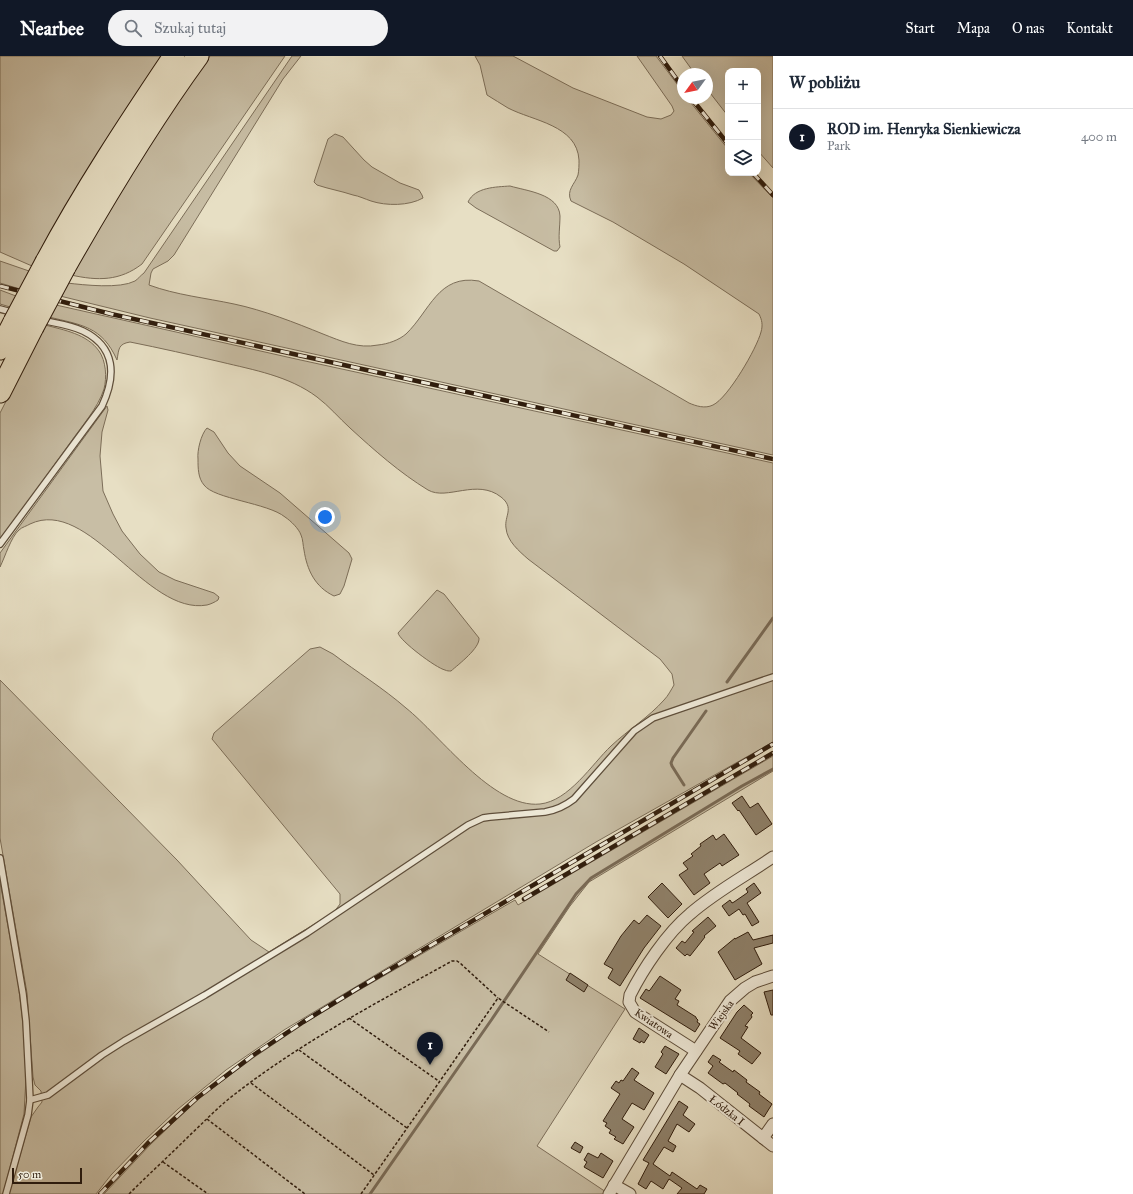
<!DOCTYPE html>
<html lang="pl">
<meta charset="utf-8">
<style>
:root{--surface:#fff;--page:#f2f2f3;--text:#1f2937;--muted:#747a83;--line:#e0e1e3;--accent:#111827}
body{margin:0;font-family:"IM FELL Great Primer",serif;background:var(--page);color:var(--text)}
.controls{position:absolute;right:12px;top:12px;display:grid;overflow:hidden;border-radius:8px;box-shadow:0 4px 16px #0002}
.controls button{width:36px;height:36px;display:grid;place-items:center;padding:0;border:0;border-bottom:1px solid var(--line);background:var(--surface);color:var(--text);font:20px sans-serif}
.compass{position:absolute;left:677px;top:12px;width:36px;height:36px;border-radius:50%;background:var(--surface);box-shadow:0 4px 16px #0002;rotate:237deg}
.scale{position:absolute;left:12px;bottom:10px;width:70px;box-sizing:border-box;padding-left:4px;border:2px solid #301d0d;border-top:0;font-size:11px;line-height:14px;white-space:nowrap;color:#301d0d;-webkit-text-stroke:3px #efead9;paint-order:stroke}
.you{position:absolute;left:325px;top:461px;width:14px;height:14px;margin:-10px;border:3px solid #fff;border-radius:50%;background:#1a73e8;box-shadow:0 0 0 6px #1a73e833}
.badge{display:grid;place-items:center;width:26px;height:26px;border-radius:50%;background:var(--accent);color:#fff;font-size:13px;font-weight:700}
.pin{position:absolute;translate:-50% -33px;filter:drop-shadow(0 1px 2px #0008)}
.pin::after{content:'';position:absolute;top:21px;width:14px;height:12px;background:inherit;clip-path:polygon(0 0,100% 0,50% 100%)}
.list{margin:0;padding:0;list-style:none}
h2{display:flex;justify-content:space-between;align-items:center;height:52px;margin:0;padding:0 16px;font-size:17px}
h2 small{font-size:13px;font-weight:400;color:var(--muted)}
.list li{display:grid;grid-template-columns:26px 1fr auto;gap:12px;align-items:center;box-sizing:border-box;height:56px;padding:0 16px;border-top:1px solid var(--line)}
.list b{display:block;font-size:15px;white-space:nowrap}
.list p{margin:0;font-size:13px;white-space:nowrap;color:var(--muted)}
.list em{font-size:13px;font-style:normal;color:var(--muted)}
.icon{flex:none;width:22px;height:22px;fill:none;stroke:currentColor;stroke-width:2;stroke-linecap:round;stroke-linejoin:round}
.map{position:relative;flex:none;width:773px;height:1138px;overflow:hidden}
header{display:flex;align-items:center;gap:24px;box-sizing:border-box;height:56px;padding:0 20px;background:var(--accent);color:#fff}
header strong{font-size:19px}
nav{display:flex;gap:22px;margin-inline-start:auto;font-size:14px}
.search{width:280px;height:36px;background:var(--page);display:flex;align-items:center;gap:10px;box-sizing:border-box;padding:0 14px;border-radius:22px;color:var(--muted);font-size:15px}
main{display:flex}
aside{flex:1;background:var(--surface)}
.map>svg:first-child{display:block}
.green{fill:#c8bea5;stroke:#7c6e59}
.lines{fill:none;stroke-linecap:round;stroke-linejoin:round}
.stream{stroke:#796a56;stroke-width:3}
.building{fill:#8f826c;stroke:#301d0d}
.lane-casing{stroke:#5e4e3b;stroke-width:8}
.street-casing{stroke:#5e4e3b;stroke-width:13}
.highway-casing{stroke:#301d0d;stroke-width:23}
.path{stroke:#301d0d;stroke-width:1.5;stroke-dasharray:3 2;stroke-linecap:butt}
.lane{stroke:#efead9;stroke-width:5.5}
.street{stroke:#efead9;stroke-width:11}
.highway{stroke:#e7dfc4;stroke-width:21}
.rail-casing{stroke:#301d0d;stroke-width:4.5}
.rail{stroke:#efead9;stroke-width:3;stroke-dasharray:9;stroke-linecap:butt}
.highway-bridge-casing{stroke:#301d0d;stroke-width:23;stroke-linecap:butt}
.highway-bridge{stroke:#e7dfc4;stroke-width:21}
.labels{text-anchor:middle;stroke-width:4;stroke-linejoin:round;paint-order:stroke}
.street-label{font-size:11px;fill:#301d0d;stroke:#efead9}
</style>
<header>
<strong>Nearbee</strong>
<div class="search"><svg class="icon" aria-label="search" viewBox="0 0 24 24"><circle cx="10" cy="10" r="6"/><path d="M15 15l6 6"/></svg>Szukaj tutaj</div>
<nav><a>Start</a><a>Mapa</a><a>O nas</a><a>Kontakt</a></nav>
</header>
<main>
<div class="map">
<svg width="773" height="1138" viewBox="0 0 773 1138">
<rect width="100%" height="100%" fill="#e7dfc4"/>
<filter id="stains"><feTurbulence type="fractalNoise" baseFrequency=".005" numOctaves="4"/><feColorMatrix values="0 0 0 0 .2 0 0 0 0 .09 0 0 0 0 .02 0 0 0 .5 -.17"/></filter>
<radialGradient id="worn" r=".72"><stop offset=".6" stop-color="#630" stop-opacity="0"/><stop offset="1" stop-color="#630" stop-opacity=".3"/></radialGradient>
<g class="green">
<path d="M0 0H163L32 210 0 196Z"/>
<path d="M210 0H285L142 208C120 225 98 225 71 219L83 197 169 59Z"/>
<path d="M292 0H301L283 23 174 199 168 205 153 213 151 217 149 229C176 239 206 242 234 248 263 254 296 267 323 278 341 285 358 293 378 289 388 288 399 284 406 278 430 255 438 218 479 225L689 347C696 350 705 353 713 349 728 342 757 292 761 276 763 269 762 264 759 258L684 208 613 166 571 145C566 134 575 128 578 119 579 114 579 109 579 104 577 69 533 65 508 52 501 48 494 43 487 39L480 9 475 0H513L573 32 647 61 661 63 671 59 674 55 672 50 637 0H656L683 36V42H687L728 93V117H749L773 142V399L150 262 60 240 67 227C84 229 120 233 135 225 138 223 141 219 144 217Z"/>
<path d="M682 0H773V112L758 95V15H728V60L707 33V18H695Z"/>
<path d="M335 78 343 81 364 104 372 111 400 127 419 134 422 139 423 142C409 150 386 150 371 145 365 143 359 140 353 139 341 135 329 133 317 129L314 126 328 83Z"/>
<path d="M510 130C527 135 559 138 560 160 560 171 558 181 560 191L557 195H554L476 152 468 146C475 131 496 131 510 130Z"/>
<path d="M0 205 29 215 20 233 0 227Z"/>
<path d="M0 234 16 240 10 251 0 248Z"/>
<path d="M56 249 296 303 773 407V686L596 786 284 974 226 1014 178 1053 144 1085 111 1119 96 1138H9L31 1061 38 1051 42 1046 41 1035 35 1029 33 1021 27 937 0 782V624L177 804 251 884 269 896 334 856 340 848V838L212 683 214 677 310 593 320 591 333 598C357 616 383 632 406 652 440 679 493 753 540 748 569 745 592 708 611 690 628 674 649 661 664 644 668 640 671 634 674 629L672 618 660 603 528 503C519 495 507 485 506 472 504 460 515 452 501 441 477 422 447 445 428 434 400 417 374 394 350 372 339 362 329 350 317 341 289 320 254 314 221 306 191 299 160 292 130 286 118 288 119 293 117 304 102 270 81 269 49 261Z"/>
<path d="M45 269C64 274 87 278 99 295 106 305 107 321 104 333 98 352 81 371 70 387 47 419 24 451 0 483V357Z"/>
<path d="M107 350 108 354 102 376 100 400 103 435 113 458 122 475 140 498 159 516 175 524 214 537 219 541 218 544C215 546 211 548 207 549 146 560 89 440 30 468 27 470 22 471 19 474 11 481 5 501 0 511V497Z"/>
<path d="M207 372 214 376 228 397 240 410 280 437 349 497 352 503 344 530 340 538 334 540C315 531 307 514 304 494 303 490 303 483 301 479 299 473 291 465 285 461 268 447 214 443 204 429 198 422 198 412 198 403 197 395 201 378 207 372Z"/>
<path d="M437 534 444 538 479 582C480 592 459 608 451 615 449 615 447 615 445 614 436 612 400 585 398 577Z"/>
<path d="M773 700V715L589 826 570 850 538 898 625 953 537 1090 606 1136 604 1138H104L150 1089 198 1043 253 1002 305 967 356 936 515 844 518 849Z"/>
<path d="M0 826 18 926 23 967 26 1022 24 1058 3 1138H0Z"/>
</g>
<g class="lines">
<g class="stream">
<path d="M727 626 773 562"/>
<path d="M684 729 672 710 671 707 673 702 706 655"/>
<path d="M370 1138 492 963 576 838 591 822 742 730 773 713"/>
</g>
</g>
<g class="building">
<path d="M742 740 750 752 758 747 772 768 756 779 739 754 738 755 732 747Z"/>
<path d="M724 778 739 799 722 810 720 807 704 818 710 827 694 839 679 819 688 813 683 807 693 800 691 798 701 790 700 788 713 779 716 784Z"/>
<path d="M662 827 682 848 668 862 648 841Z"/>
<path d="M754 827 761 837 747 847 759 866 752 870 745 858 743 859 739 853 729 860 722 850 730 844 732 847 734 846 747 837 748 836 746 833Z"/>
<path d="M647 859 661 870 644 892 620 930 608 922 613 913 604 908 621 880 634 864 639 868Z"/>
<path d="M708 861 716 870 704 880 705 881 690 900 687 898 685 900 676 892 682 885 685 887 694 876 692 875Z"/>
<path d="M748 876 753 884 773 879V887L754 892 762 908 735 924 718 896 735 882V883Z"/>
<path d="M570 917 588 929 584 936 566 924Z"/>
<path d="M660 920 681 934 675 943 679 945 677 949 696 961V962L698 964 697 966 700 968 695 976 640 942 646 933 649 935 650 934Z"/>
<path d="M773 934V959H771L764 936Z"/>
<path d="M744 949 753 957 751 959 752 961 745 970 748 971 741 982 761 997 752 1008 738 998 740 995 720 982 737 956Z"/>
<path d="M639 972 649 979 644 987 641 985 640 987 633 983Z"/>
<path d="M665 990 679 998 666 1018 655 1011 663 998 661 996Z"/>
<path d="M713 999 721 1004 719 1006 733 1016 734 1014 747 1024 746 1026 760 1036 759 1038 772 1048 764 1061 749 1050 750 1048 737 1038 738 1037 725 1027 723 1028 708 1017 713 1010 708 1006Z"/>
<path d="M632 1012 639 1017 634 1024 654 1037 644 1054 632 1047 622 1063 634 1071 623 1088 614 1083 616 1081 609 1077 611 1074 605 1070 607 1067 603 1065 620 1038 611 1032 616 1025 619 1027 621 1024 623 1025Z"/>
<path d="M679 1045 688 1051 683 1059 695 1068 689 1076 677 1068 668 1085 676 1090 673 1096 664 1091 653 1108 670 1120 672 1116 697 1133 700 1129 707 1133 704 1138H677L682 1132 669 1123 663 1133 651 1125 646 1133 638 1128 649 1107 643 1104Z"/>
<path d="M575 1086 583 1091 580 1097 571 1092Z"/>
<path d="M588 1097 598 1102 601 1097 613 1105 603 1122 584 1111 587 1106 584 1104Z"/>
</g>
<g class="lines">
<defs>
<g id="lane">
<path d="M0 253 15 257"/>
<path d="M0 488 102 350C116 320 116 291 83 275 71 269 55 267 41 264"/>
<path d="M0 802 23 938 26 965 30 1044 28 1059 6 1138"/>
<path d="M30 1044 48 1039 102 999 124 985 205 939 307 877 468 769 483 762 490 761 545 756C557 754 565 750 574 743L634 675 653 662 773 621"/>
</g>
<g id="street">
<path d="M696 995 635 956 629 946 630 939C643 913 667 877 690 858 715 836 745 820 773 801"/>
<path d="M680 1019 700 1032 773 1090"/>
<path d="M763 1082 773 1068"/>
<path d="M614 1129 630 1138"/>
<path d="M609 1138 680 1019 730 945 745 932 755 926 773 920"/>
</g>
<g id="highway">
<path d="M46 206C84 135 129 67 174 0"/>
<path d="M65 211C106 139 149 67 198 0"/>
<path d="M0 293 14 266"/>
<path d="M0 336 33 271"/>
</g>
</defs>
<use href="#lane" class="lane-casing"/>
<use href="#street" class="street-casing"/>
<use href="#highway" class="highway-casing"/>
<g class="path">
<path d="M349 962 440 1026"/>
<path d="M299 994 407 1072"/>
<path d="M251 1027 374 1119"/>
<path d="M207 1063 305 1138"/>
<path d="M163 1106 208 1138"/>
<path d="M129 1138C149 1118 170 1099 190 1079 205 1065 219 1050 235 1038 302 986 378 946 452 905H457L460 907 498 942"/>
<path d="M361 1138 498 942 549 976"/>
</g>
<use href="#lane" class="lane"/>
<use href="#street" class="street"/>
<use href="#highway" class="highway"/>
<defs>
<g id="rail">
<path d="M660 0 683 32"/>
<path d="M691 42 728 88"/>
<path d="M753 117 773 139"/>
<path d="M0 230 111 258 773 403"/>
<path d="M524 843 773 697"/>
<path d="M100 1138 148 1087 197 1042 252 1000 303 966 355 934 773 688"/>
</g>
</defs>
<use href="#rail" class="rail-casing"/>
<use href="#rail" class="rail"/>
<defs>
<g id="highway-bridge">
<path d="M14 266 46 206"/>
<path d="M33 271 65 211"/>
</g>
</defs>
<use href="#highway-bridge" class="highway-bridge-casing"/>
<use href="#highway-bridge" class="highway-bridge"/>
</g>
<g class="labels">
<g class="street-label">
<text transform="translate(721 959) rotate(-54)" y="4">Wiejska</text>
<text transform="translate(654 967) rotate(34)" y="4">Kwiatowa</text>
<text transform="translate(727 1054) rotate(38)" y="4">Łódzka I</text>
</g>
</g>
<rect width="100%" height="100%" filter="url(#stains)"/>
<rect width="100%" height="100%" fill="url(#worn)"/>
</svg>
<div class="controls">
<button>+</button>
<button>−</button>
<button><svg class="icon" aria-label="layers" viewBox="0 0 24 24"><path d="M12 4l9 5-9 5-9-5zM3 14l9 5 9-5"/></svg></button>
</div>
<svg class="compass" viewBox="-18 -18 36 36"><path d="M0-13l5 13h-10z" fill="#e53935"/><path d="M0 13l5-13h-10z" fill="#747a83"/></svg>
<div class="scale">50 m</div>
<div class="you"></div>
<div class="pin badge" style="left:430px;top:1009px">1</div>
</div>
<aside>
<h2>W pobliżu<small></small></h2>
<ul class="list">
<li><span class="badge">1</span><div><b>ROD im. Henryka Sienkiewicza</b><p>Park</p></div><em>400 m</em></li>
</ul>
</aside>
</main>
